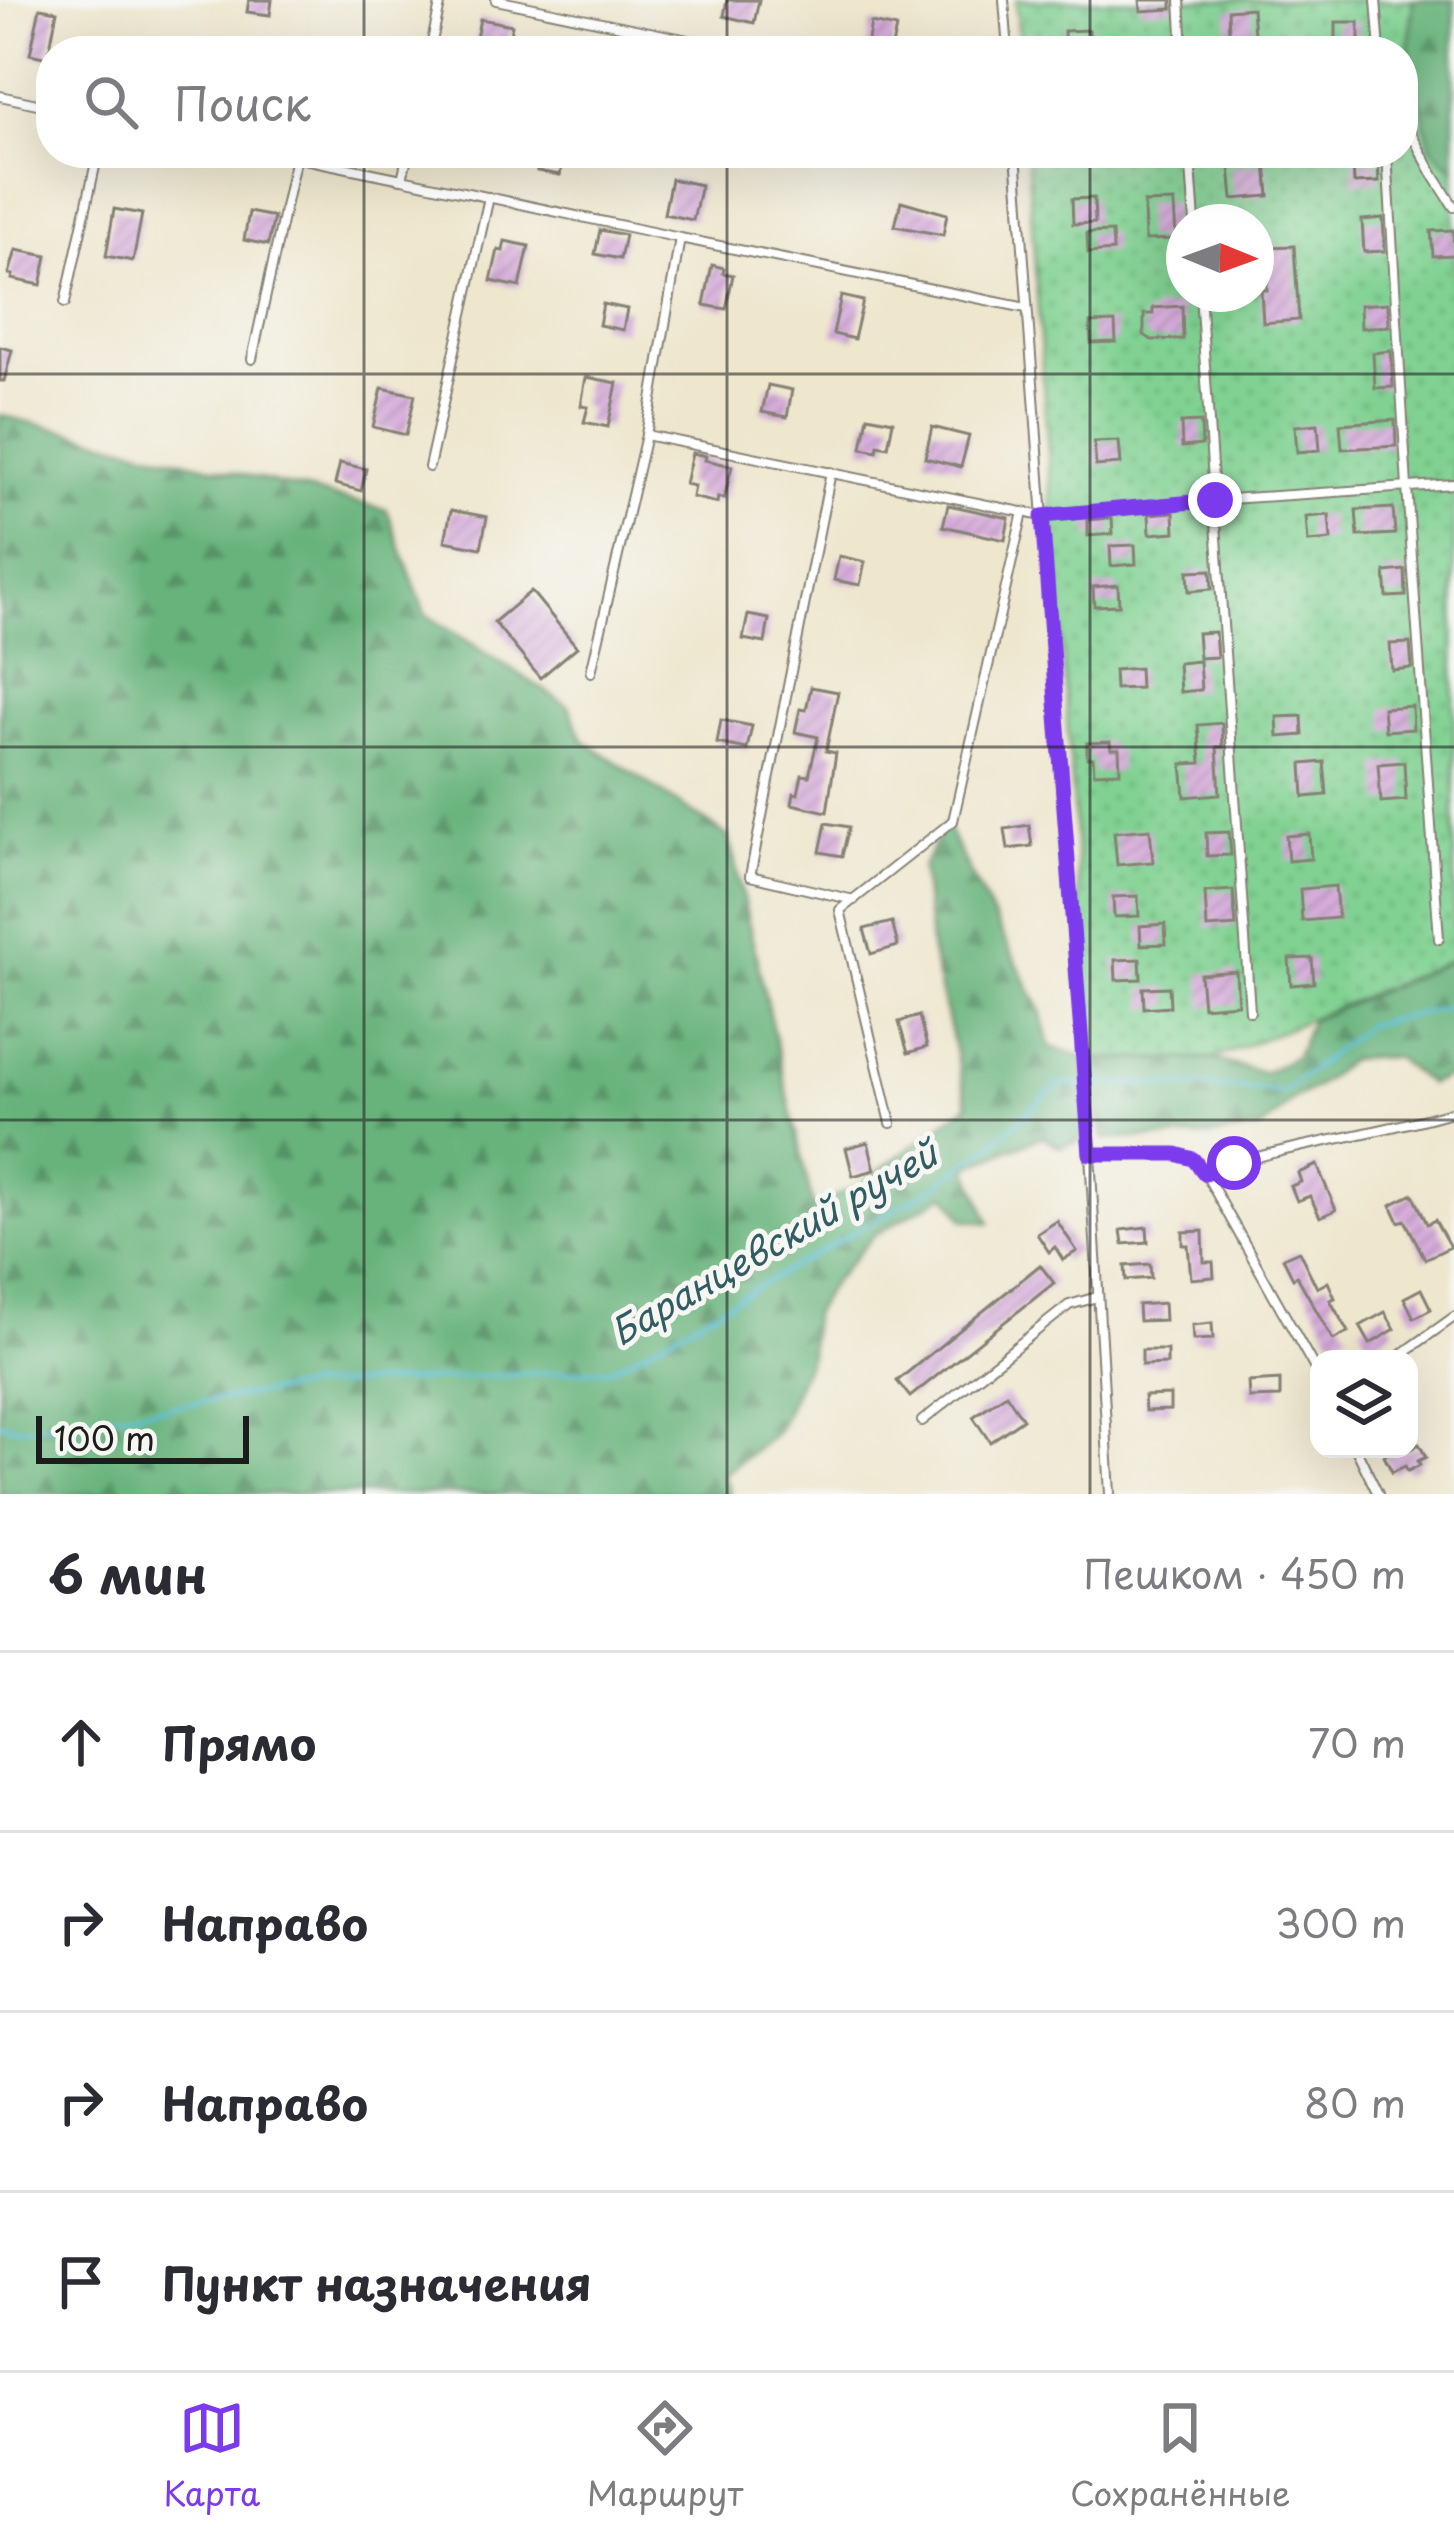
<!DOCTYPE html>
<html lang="ru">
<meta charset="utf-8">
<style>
:root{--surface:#fff;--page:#f2f2f3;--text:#2b2b33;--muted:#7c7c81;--line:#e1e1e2;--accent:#7c3aed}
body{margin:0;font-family:"Playpen Sans",sans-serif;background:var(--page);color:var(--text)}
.controls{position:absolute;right:36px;bottom:36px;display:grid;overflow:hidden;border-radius:24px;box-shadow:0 12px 48px #0002}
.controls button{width:108px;height:108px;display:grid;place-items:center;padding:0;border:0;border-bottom:3px solid var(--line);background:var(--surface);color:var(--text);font:60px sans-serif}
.compass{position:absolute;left:1166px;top:204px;width:108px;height:108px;border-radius:50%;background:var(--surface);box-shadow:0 12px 48px #0002;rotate:91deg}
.scale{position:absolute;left:36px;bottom:30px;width:213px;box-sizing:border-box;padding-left:12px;border:6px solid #1c1c1c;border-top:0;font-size:33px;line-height:42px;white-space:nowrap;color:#1c1c1c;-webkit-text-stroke:9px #f6f6f2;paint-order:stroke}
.stop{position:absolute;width:36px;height:36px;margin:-27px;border:9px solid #7c3aed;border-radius:50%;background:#fff}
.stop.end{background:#7c3aed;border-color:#fff;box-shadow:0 3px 12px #0008}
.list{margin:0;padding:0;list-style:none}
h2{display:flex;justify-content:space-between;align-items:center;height:156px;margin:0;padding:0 48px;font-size:51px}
h2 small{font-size:39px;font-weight:400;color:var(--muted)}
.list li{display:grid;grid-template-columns:78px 1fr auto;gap:36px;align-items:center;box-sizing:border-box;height:180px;padding:0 48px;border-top:3px solid var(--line)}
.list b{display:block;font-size:45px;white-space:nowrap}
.list em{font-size:39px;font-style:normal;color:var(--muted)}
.icon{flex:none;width:66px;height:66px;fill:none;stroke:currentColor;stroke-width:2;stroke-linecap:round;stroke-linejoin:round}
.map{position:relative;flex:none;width:1454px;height:1494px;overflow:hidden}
.search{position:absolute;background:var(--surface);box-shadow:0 12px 48px #0002;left:36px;right:36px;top:36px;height:132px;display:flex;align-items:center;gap:30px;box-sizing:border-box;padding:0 42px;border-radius:48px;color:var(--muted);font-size:45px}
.sheet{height:876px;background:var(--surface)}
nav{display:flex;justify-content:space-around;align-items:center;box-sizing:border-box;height:168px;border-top:3px solid var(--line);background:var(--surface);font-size:33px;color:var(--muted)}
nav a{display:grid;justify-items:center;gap:6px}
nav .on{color:var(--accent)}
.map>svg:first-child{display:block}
.grass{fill:url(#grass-dots);stroke:#4e7657;stroke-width:3;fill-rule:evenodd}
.forest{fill:url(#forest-firs);stroke:#42684c;stroke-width:3}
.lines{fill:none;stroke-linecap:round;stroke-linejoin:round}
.stream{stroke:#52bccf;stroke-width:4.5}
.building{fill:url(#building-hatch)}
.lane-casing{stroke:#858174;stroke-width:12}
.lane{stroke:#fff;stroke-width:8}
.route{stroke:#7c3aed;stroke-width:15}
.grid{fill:none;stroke:#1c1c1c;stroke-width:3;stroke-opacity:0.55}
.labels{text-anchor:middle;stroke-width:10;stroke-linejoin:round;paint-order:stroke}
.water-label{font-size:36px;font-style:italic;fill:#325c64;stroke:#f6f6f2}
</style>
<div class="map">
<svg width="1454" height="1494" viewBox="0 0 1454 1494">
<defs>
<pattern id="grass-dots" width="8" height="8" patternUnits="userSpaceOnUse" patternTransform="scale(3)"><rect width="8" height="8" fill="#80d192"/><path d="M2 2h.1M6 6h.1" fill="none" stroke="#6eb37d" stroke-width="1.8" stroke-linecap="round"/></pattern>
<pattern id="forest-firs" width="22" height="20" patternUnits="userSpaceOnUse" patternTransform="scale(3)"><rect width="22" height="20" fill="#68b37c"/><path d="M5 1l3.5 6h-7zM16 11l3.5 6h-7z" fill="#559165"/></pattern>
<pattern id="building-hatch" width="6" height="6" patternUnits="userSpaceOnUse" patternTransform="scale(3)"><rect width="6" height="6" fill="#d6acda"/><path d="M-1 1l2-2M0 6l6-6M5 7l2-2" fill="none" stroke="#b793ba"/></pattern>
</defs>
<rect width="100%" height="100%" fill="#f6f6f2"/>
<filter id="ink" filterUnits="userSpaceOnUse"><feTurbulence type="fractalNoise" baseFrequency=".00833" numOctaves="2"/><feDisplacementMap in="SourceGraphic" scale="24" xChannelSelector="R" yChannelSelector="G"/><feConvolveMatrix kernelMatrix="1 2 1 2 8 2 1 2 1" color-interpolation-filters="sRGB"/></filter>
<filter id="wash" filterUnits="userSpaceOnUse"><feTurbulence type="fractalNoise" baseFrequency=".004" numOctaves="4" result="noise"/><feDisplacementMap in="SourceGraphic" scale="48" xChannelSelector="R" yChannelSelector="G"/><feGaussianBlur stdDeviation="2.7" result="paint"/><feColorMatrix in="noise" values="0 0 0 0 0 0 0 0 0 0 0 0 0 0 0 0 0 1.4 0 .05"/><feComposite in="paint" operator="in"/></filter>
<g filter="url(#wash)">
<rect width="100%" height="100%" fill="#eee6cd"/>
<path class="grass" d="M1016 0H1413L1409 52 1431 147 1454 169V959L1213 1059H1091L1027 153H1403V51H1020ZM1184 222H1256V294H1184Z"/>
<g class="forest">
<path d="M1413 0H1454V169L1431 147 1409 52Z"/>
<path d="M0 415 387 510 425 614 569 706 583 740 729 837 813 1207 861 1184 968 1105 931 952 922 868 945 824 1041 1010 1050 1047 1091 1059H1213L1264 1073 1296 1056 1311 1020 1454 959V1075L1429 1084 1394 1057 1350 1059 1316 1087 1294 1099 1262 1128 1206 1137 1104 1139 1092 1098 1084 1139 1061 1147 1042 1136 968 1167 990 1223 964 1219 947 1194 874 1235 832 1283 812 1314 810 1355 777 1432 724 1474 730 1494H0Z"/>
</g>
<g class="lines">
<path class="stream" d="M0 1423 21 1428 307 1387 611 1369 938 1185 991 1145 1058 1085C1133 1084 1208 1083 1283 1092L1367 1025 1454 1006"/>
</g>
<g id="blocks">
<g class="building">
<path d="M249 0H272L270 15 247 12Z"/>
<path d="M727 0H759L754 23 724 16Z"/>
<path d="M1140 0H1172V9L1141 11Z"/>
<path d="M40 8 57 11 48 58 30 54Z"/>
<path d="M1252 8 1254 34 1229 36 1228 10Z"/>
<path d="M480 19 512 25 507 51 474 48Z"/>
<path d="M1336 22H1359V41L1336 42Z"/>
<path d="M871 23 896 28 891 51H866Z"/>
<path d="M1089 30 1090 51H1065L1064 31Z"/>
<path d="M1235 38 1236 51H1204L1203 40Z"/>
<path d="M541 153H565L560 175 537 171Z"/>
<path d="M1378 160 1379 182 1354 183 1353 162Z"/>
<path d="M1266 163 1269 196 1233 199 1230 167Z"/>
<path d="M671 179 701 185 693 220 664 214Z"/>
<path d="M1094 198 1095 223 1073 224 1072 199Z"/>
<path d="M901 201 947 214 943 235 895 226Z"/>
<path d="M1174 202 1176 239 1145 240 1144 203Z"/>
<path d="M114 209 142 214 133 261 106 256Z"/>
<path d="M249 212 274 217 268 245 244 240Z"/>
<path d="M1383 218 1385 251 1364 252 1362 220Z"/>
<path d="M600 230 625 235 620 259 595 254Z"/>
<path d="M1453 230 1454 255 1433 256 1431 231Z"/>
<path d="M1112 232 1113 251 1088 253 1087 233Z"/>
<path d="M505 241 529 246 520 287 491 281 498 250 503 251Z"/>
<path d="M1294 246 1299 320 1263 323 1261 290H1267L1266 247Z"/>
<path d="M16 250 47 256 41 285 12 279 13 275 9 274Z"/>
<path d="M712 265 724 268 723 273 733 275 726 309 704 305Z"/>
<path d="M841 296 863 301 854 339 833 334Z"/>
<path d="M1388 303 1389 326 1361 328 1360 305Z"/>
<path d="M603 304 627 309 623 330 599 325Z"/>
<path d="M1182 306 1183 339 1152 340 1144 335V314H1153V308Z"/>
<path d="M1115 322 1116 342 1091 343 1090 323Z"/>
<path d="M0 347 12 350 4 381H0Z"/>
<path d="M1391 351 1393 387 1375 388 1373 353Z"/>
<path d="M586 377 617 383 608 427 584 422 588 407 581 406Z"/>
<path d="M768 385 792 390 787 417 762 412Z"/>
<path d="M382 388 415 395 406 435 373 427Z"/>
<path d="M868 416 893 421 888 447 878 445 877 451 862 448Z"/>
<path d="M1395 420 1396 446 1342 449 1340 424Z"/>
<path d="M1201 422 1202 445 1182 447 1181 423Z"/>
<path d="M1318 424 1320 450 1297 452 1295 426Z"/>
<path d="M932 427 969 436 961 467 925 458Z"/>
<path d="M1119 441 1121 464 1096 466 1094 442Z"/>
<path d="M692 453 706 456 705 460 732 466 724 499 718 497 717 503 692 497 694 486 685 484Z"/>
<path d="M340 463 366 469 361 491 335 484Z"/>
<path d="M948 505 1009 518 1005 540 943 526Z"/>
<path d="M1393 508 1395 534 1358 536 1356 510Z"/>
<path d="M451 510 487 517 481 548 445 541Z"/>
<path d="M1174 512 1175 532 1150 534 1149 514Z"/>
<path d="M1329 515 1331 540 1308 542 1306 517Z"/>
<path d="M1112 518 1113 534 1088 536V520Z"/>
<path d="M1135 545 1136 564 1111 566 1110 546Z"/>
<path d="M839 556 865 562 860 585 834 580Z"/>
<path d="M1211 570 1212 589 1189 591 1188 571Z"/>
<path d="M1405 570 1406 596 1387 597 1385 572Z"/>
<path d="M1118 585 1119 605 1094 606 1093 587Z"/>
<path d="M531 591 577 647 540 678 494 622Z"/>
<path d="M748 615 769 619 765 643 743 639Z"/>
<path d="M1215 632 1217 657 1199 658 1197 633Z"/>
<path d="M1410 643 1412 668 1392 670 1390 644Z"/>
<path d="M1199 661 1201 690 1180 692 1178 663Z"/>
<path d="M1139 668 1140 688 1115 689 1114 670Z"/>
<path d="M811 687 838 692 826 751 836 753 827 812 792 804 794 793 798 794 802 775 809 776 818 737 795 732 800 709 806 710Z"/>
<path d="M1412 706 1413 729 1385 731 1383 708Z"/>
<path d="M1302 716 1303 735 1278 737 1277 717Z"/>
<path d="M721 720 752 726 747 749 717 743Z"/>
<path d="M1222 723 1223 747H1217L1220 794 1185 797 1182 764 1201 763 1198 725Z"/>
<path d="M1110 742 1111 749H1119L1120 772 1094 773 1093 758H1087V743Z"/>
<path d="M1324 762 1327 795 1304 797 1302 764Z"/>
<path d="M1404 762 1406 800 1381 802 1378 764Z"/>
<path d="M826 823 849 827 842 856 820 852Z"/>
<path d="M1029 825 1032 846 1008 849 1005 829Z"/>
<path d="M1150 829 1153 862 1117 865 1114 832Z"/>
<path d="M1229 832 1231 855 1207 856 1206 833Z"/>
<path d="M1309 834 1311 859 1288 861 1286 836Z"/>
<path d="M1335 886 1338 918 1302 921 1300 889Z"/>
<path d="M1233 890 1236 926 1207 928 1205 892Z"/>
<path d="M1138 896 1139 916 1114 917 1113 897Z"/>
<path d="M892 922 898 946 871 954 864 929Z"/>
<path d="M1165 924 1166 944 1141 945 1140 926Z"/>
<path d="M1312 958 1314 983 1291 985 1289 959Z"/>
<path d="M1140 959 1141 979 1116 980 1115 960Z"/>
<path d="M1236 971 1238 1004 1203 1007 1200 974Z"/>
<path d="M1169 987 1170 1006 1144 1008 1143 988Z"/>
<path d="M919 1016 927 1047 908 1053 899 1022Z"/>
<path d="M868 1142 875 1170 853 1176 846 1148Z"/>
<path d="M1317 1165 1336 1210 1320 1217 1310 1196 1297 1201 1291 1186 1301 1182 1298 1173Z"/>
<path d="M1413 1194 1427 1224 1435 1220 1450 1247 1425 1259 1405 1220 1399 1222 1391 1205Z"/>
<path d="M1057 1221 1077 1251 1063 1260 1055 1247 1049 1252 1037 1234Z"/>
<path d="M1147 1227 1148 1242 1123 1244 1121 1230Z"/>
<path d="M1203 1231 1204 1262H1213L1214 1277 1191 1279 1188 1245H1183V1232Z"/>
<path d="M1299 1251 1317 1288 1328 1282 1335 1298 1330 1300 1348 1332 1333 1340 1297 1276 1293 1278 1283 1258Z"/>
<path d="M1150 1264 1151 1278 1126 1280 1125 1266Z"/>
<path d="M1040 1265 1054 1283 910 1397 897 1381Z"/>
<path d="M1421 1289 1431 1309 1414 1318 1404 1298Z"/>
<path d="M1164 1303 1165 1320 1139 1321 1138 1305Z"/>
<path d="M1385 1312 1395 1329 1370 1344 1360 1326Z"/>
<path d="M1212 1323 1213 1339 1193 1340 1192 1325Z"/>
<path d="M1142 1350H1167V1364L1142 1365Z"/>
<path d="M1280 1380V1397L1249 1398 1248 1382Z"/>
<path d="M1006 1394 1023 1419 990 1442 973 1417Z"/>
<path d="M1170 1395V1410L1145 1411 1144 1396Z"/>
<path d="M1419 1444 1426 1457 1418 1461 1420 1465 1408 1471 1405 1466 1392 1472 1384 1456 1396 1449H1411Z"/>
</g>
</g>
</g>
<g filter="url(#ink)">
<use href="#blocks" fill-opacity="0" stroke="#858174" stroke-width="3"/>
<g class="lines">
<defs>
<g id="lane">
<path d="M496 0 741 51"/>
<path d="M1004 0 1008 51"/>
<path d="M1180 0 1183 51"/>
<path d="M1376 0 1380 51"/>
<path d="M430 51 441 0"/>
<path d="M0 96 51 107"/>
<path d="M1403 119 1434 176 1454 207"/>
<path d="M275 153 402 179"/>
<path d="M408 153 402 179 680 238"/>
<path d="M1016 153 1090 1154H1176L1193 1159 1205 1173"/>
<path d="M1190 153 1195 222"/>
<path d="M1387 153 1407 487 1439 939"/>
<path d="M1200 294 1250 1011"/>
<path d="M65 303 98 153"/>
<path d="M252 359 296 157"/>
<path d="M646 435 1042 516 1215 500 1454 484"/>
<path d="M429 467 489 197"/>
<path d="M831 472 750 876 854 900"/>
<path d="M591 672 646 435 680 238 1026 308"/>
<path d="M891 1123 840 910 953 821 1023 512"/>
<path d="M1090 1154 1110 1494"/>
<path d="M1395 1359 1454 1317"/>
<path d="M1319 1376 1205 1173C1285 1144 1373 1136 1454 1111"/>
<path d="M922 1421 1069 1305 1097 1297"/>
<path d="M1356 1449 1378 1494"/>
</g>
</defs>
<use href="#lane" class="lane-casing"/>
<use href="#lane" class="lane"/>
</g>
</g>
<g class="lines" filter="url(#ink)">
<path class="route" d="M1215 500 1042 516 1090 1154H1176L1193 1159 1205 1174 1234 1163"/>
</g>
<path class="grid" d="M364 0V51M727 0V51M1090 0V51M364 153V1494M727 153V1494M1090 153V1494M0 374H1454M0 747H1454M0 1120H1454"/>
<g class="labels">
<g class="water-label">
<text transform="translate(774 1243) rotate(-30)" y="13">Баранцевский ручей</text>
</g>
</g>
</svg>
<div class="controls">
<button><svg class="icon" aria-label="layers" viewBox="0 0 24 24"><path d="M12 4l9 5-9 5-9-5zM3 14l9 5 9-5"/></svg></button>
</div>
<svg class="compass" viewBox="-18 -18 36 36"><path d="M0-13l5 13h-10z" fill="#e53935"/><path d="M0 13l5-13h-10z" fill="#7c7c81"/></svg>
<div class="scale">100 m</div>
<div class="stop" style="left:1234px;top:1163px"></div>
<div class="stop end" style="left:1215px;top:500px"></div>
<div class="search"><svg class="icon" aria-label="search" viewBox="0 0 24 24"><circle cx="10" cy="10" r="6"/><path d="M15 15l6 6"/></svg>Поиск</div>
</div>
<section class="sheet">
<h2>6 мин<small>Пешком · 450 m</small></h2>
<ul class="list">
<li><svg class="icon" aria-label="ahead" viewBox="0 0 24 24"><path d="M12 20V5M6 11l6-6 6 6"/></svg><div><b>Прямо</b></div><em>70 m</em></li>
<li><svg class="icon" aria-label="right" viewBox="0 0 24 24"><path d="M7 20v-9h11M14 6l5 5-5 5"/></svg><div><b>Направо</b></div><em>300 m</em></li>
<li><svg class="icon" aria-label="right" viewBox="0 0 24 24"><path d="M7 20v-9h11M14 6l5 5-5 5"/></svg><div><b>Направо</b></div><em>80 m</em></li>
<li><svg class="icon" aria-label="arrive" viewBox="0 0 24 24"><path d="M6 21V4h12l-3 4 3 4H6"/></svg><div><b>Пункт назначения</b></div></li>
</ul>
</section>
<nav>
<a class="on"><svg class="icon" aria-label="map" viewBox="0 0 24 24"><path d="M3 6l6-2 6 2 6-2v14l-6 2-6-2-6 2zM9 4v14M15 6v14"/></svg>Карта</a>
<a><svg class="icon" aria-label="directions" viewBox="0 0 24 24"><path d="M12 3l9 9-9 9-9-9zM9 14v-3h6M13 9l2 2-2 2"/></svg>Маршрут</a>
<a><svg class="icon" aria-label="saved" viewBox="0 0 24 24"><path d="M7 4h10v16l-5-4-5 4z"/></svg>Сохранённые</a>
</nav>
